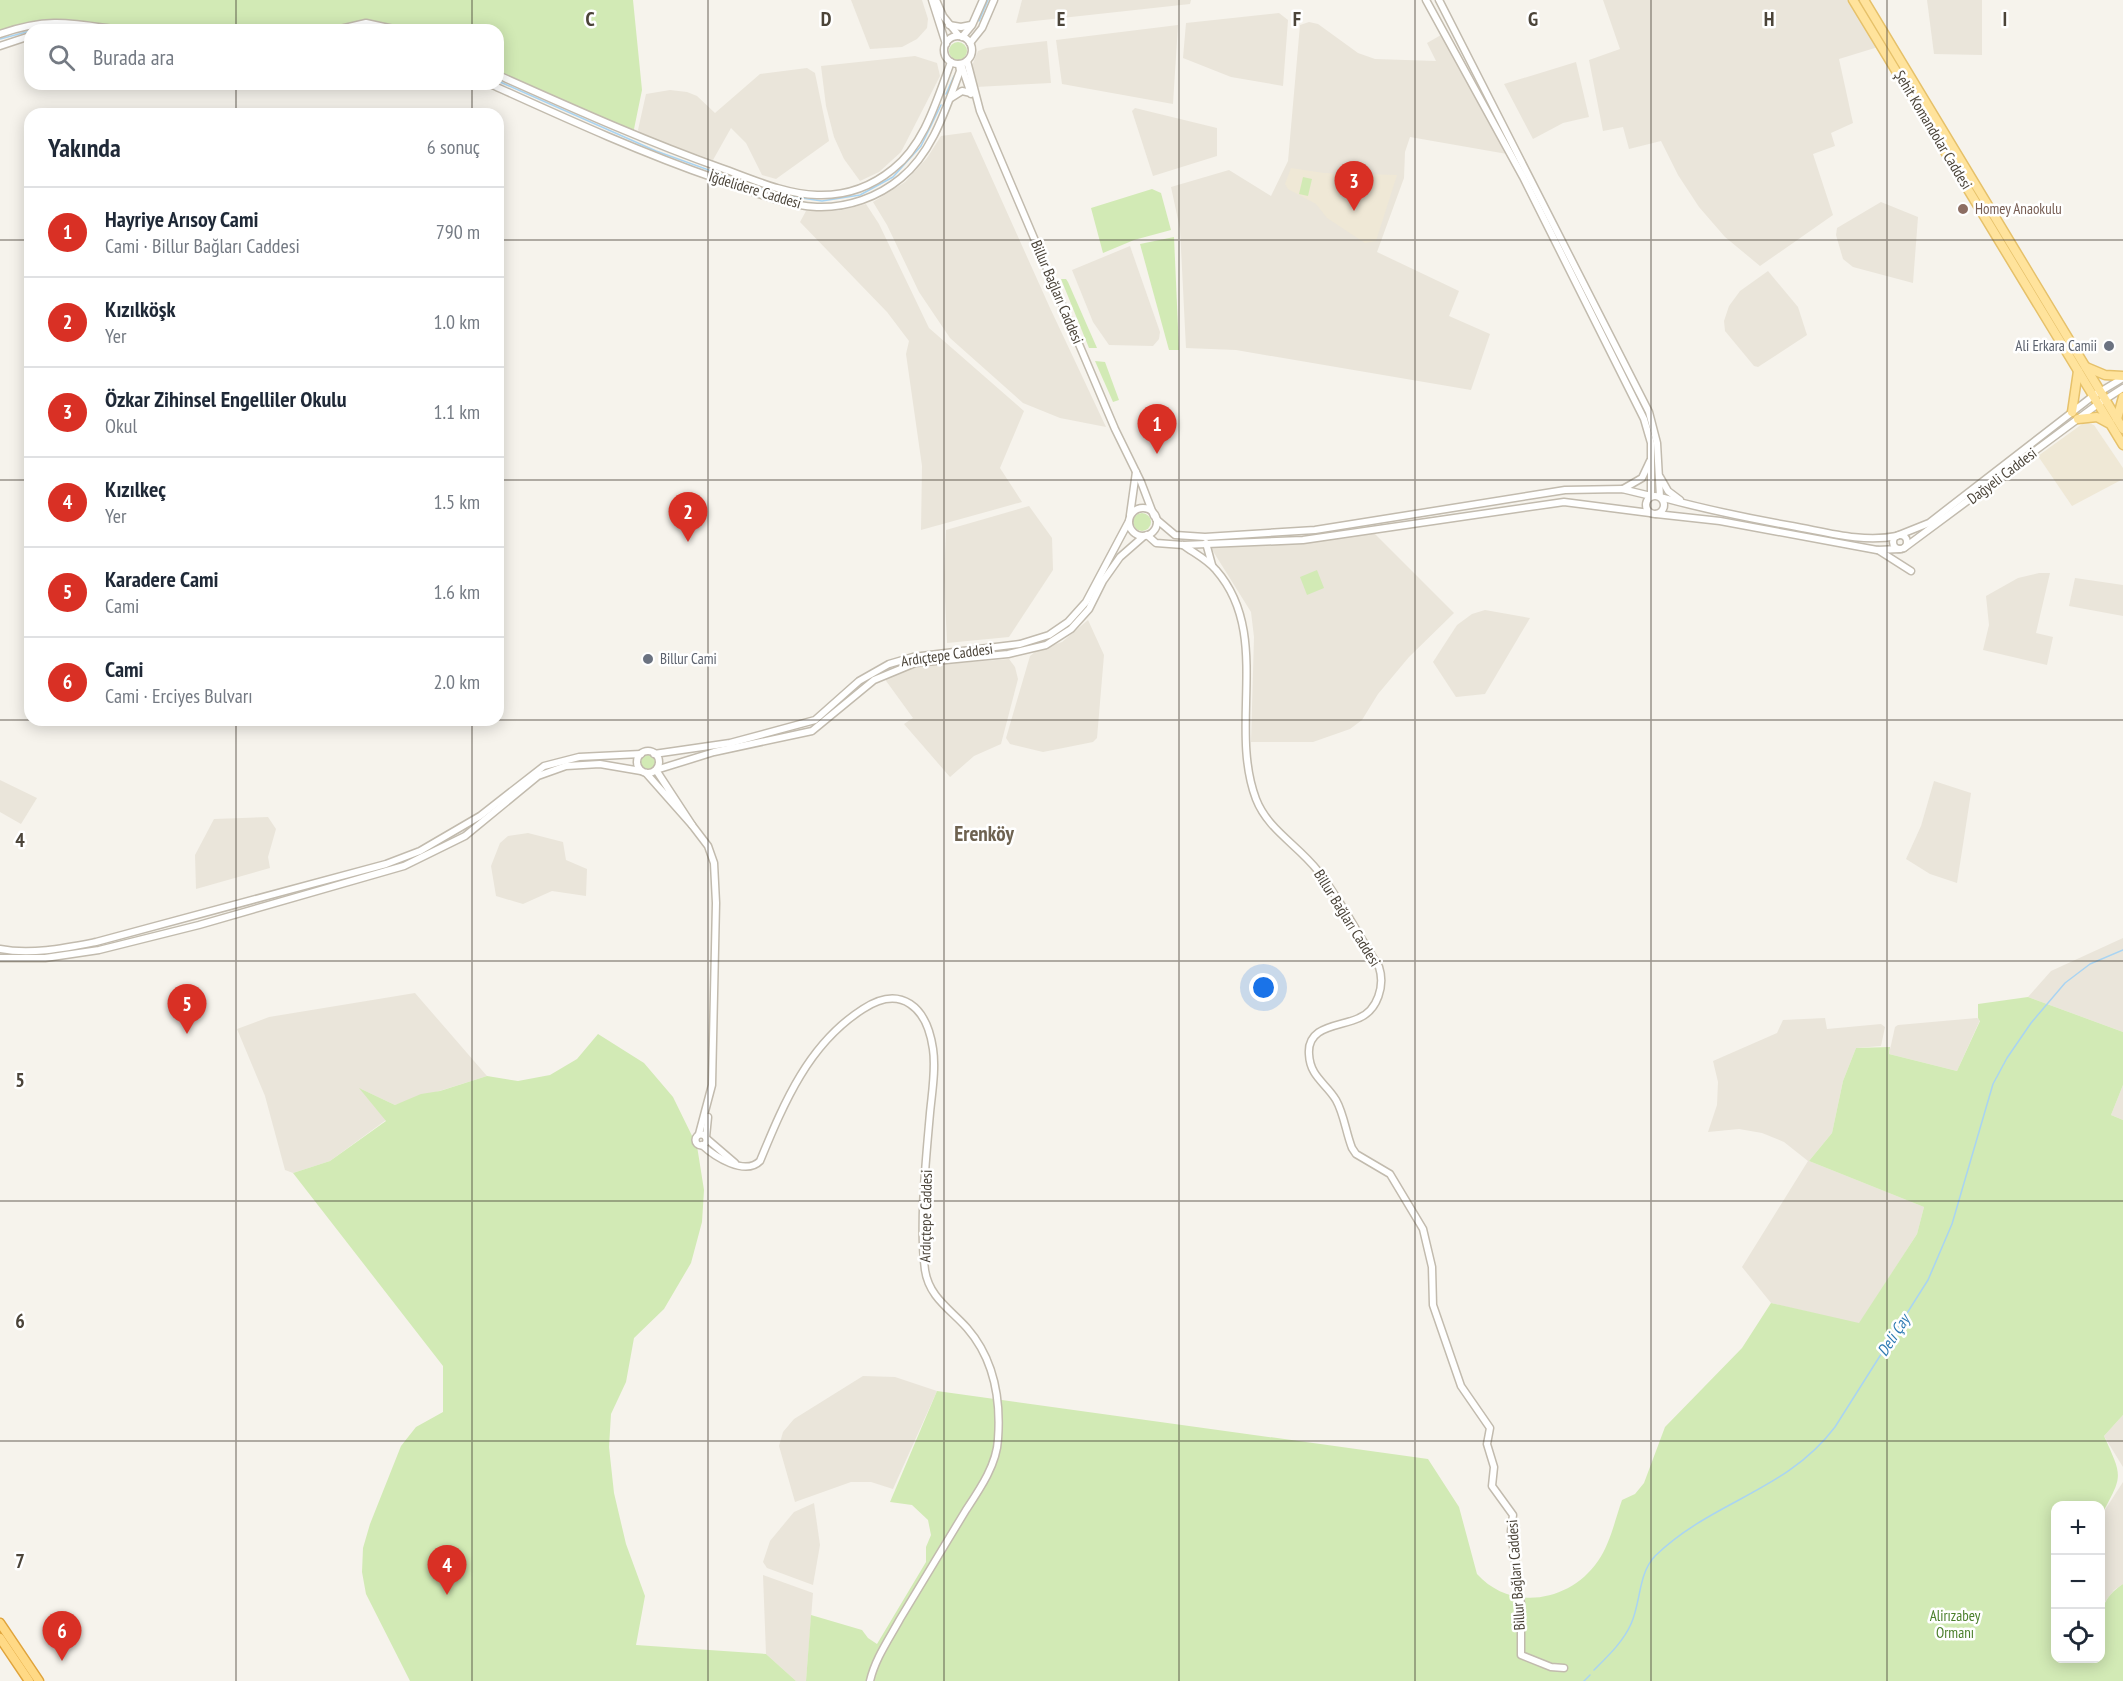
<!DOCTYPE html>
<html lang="tr">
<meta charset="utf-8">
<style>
:root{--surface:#fff;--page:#f6f6f7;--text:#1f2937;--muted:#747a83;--line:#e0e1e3;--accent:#d93025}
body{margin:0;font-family:"PT Sans Narrow",sans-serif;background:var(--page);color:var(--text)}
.controls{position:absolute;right:18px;bottom:18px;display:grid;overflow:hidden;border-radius:12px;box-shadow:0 3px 15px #0003}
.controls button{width:54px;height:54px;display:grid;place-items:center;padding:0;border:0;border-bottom:2px solid var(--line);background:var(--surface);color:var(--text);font:30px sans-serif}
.you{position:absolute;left:1264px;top:988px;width:21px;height:21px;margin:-15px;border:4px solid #fff;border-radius:50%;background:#1a73e8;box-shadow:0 0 0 9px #1a73e833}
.badge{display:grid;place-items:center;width:39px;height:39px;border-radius:50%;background:var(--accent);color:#fff;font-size:20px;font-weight:700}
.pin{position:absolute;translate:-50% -50px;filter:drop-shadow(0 2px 3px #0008)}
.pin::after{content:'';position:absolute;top:32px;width:21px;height:18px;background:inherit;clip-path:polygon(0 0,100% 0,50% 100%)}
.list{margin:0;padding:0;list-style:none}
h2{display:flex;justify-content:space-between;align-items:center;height:78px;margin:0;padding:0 24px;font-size:26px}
h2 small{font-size:20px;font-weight:400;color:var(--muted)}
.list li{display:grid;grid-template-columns:39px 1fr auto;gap:18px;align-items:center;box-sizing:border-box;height:90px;padding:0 24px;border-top:2px solid var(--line)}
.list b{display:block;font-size:22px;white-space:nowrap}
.list p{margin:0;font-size:20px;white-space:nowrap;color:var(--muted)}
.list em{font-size:20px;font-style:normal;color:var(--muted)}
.icon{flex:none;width:33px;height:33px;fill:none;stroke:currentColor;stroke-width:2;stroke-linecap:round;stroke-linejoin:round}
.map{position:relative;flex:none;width:2123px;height:1681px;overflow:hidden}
.search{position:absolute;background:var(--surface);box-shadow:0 3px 15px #0003;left:24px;top:24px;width:480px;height:66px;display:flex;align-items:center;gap:15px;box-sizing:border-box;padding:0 21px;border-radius:18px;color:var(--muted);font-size:22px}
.panel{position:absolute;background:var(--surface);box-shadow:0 3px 15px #0003;left:24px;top:108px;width:480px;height:618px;border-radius:18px}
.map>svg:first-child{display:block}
.residential{fill:#eae5da}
.education{fill:#efe8d6}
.green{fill:#d2eab5}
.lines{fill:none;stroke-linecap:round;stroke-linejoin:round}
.stream{stroke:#a9d4f2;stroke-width:1.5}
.tertiary-casing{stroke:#c2bbae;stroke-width:9}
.primary-casing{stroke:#e6c16a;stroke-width:11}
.trunk-casing{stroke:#e0a43c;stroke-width:11}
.tertiary{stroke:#fff;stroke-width:6}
.primary{stroke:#ffe39c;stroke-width:8}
.trunk{stroke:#ffd985;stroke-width:8}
.grid{fill:none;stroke:#4b4439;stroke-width:1.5;stroke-opacity:0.55}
.education-dot{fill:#8d6e63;stroke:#fff;stroke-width:2}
.worship-dot{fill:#6b7280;stroke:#fff;stroke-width:2}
.labels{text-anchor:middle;stroke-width:5;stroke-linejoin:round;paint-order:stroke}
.street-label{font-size:15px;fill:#4b4439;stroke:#fff}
.education-label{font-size:15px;fill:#785e54;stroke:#fff;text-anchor:start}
.worship-label{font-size:15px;fill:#5b616d;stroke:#fff;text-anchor:end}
.park-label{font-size:15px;fill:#4a7f2a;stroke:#fff}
.water-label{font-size:16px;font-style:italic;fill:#2e7ab2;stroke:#fff}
.district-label{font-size:21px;font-weight:bold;fill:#6e6250;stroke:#fff}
.grid-label{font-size:20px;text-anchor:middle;font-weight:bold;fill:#4b4439;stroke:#fff;stroke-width:5;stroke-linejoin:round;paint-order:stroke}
</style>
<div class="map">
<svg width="2123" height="1681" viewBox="0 0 2123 1681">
<rect width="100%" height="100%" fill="#f6f3ec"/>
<g class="residential">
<path d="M851 0H922L928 19 927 28 917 39 902 47 870 49Z"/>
<path d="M1022 0H1191L1190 4 1016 23Z"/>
<path d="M1603 0H1850L1878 47 1839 59 1853 123 1831 133 1835 146 1813 154 1833 215 1760 266 1725 237 1699 207 1678 175 1661 141 1629 149 1623 127 1603 131 1589 60 1620 49Z"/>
<path d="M1927 0H1982V55L1934 54Z"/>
<path d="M1279 13 1288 20 1283 86 1231 77 1183 58 1186 23Z"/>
<path d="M1309 22 1318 24 1358 53 1375 59 1436 61 1427 43 1441 35 1462 66 1507 154 1410 137 1405 152 1404 178 1377 252 1459 291 1449 316 1490 334 1471 390 1236 350 1186 348 1180 229 1171 187 1229 170 1271 196 1288 161 1300 25Z"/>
<path d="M1178 25 1173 104 1062 84 1056 40Z"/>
<path d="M1047 41 1051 83 976 87 971 68 978 51 986 48Z"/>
<path d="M915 56 937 63 940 76 901 152 879 172 860 181 844 159 834 137 826 106 821 66Z"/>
<path d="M1576 62 1589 117 1563 123 1533 139 1504 84Z"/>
<path d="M807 68 815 73 829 141 776 179 762 175 746 143 731 128 713 160 642 135 638 130 646 94 670 90 687 92 697 96 715 113 760 74Z"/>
<path d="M1135 108 1217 128V156L1153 176 1132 111Z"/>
<path d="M971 132 1050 308 1106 427 1060 418 1023 403 950 338 919 292 887 225 873 202 905 182 927 158 941 136Z"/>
<path d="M1881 202 1918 217 1913 283 1853 267 1843 259 1836 235 1837 228Z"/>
<path d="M866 204 879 224 929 328 1024 411 1000 468 1022 502 921 530 922 466 906 354 909 341 887 312 800 222 806 211H838Z"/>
<path d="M1130 246 1160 332 1159 339 1153 346 1109 345 1093 322 1072 270Z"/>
<path d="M1768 271 1798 307 1807 335 1758 367 1754 366 1725 331 1724 321 1729 306 1740 291Z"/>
<path d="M1029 506 1052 538 1053 570 1009 637 947 643 944 577 946 530Z"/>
<path d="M1373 532 1454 613 1409 657 1378 694 1362 720 1350 729 1313 742H1251L1254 637 1251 612 1211 548 1212 546Z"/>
<path d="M2039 573H2050L2036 633 2053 637 2047 665 1983 650 1989 625 1986 596 2018 578Z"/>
<path d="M2075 578 2123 585V616L2069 606Z"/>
<path d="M1485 610 1530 618 1485 694 1456 697 1433 662 1457 625 1472 614Z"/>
<path d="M1088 620 1104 655 1097 738 1093 742 1043 752 1010 744 1006 738 1030 656 1036 651 1062 642Z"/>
<path d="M1009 659 1015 667 1018 679 1001 744 974 756 950 777 904 724 913 718 884 678 920 666Z"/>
<path d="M0 780 37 798 21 824 0 812Z"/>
<path d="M1934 781 1971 793 1957 883 1930 874 1906 859 1921 826Z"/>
<path d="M268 817 276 829 268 857 270 868 196 889 195 855 214 819Z"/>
<path d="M528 833 563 842 566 860 587 869 586 896 552 891 523 904 496 896 491 866 500 843 508 836Z"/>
<path d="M2123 938V1032L2028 997 2051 971Z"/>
<path d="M415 993 487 1076 395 1105 361 1089 386 1120 330 1161 293 1173 285 1170 265 1096 237 1029 269 1017Z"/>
<path d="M1825 1018 1827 1029 1881 1024 1885 1027 1881 1046 1856 1048 1843 1081 1832 1133 1809 1161 1924 1207 1917 1234 1859 1324 1771 1303 1742 1267 1808 1161 1784 1142 1762 1133 1739 1129 1708 1132 1717 1105 1718 1082 1713 1061 1777 1033 1783 1020Z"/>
<path d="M1977 1018 1980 1020 1957 1071 1889 1054 1895 1027 1898 1025Z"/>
<path d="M2123 1085V1120L2111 1115Z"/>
<path d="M863 1376 895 1377 937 1391 893 1489 871 1482H851L795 1502 779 1446 783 1432 794 1419Z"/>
<path d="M2123 1415V1467L2104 1436Z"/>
<path d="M2123 1482V1584L2114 1590 2101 1607V1516Z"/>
<path d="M814 1503 820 1545 813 1585 767 1568 763 1562 770 1541 794 1512Z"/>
<path d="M763 1575 813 1593 806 1681H796L766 1654Z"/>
</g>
<g class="education">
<path d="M1291 168 1324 173 1397 175 1376 241 1365 243 1327 218 1316 204 1288 189 1285 184Z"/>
<path d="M2085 422 2094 425 2123 468V479L2072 506 2038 456Z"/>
</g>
<g class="green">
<path d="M0 0H633L642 90 633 134 498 74V30H403L362 21 333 30H135L52 19 28 22 0 33Z"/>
<circle cx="958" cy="51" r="9"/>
<path d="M1303 177 1312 179 1308 196 1299 194Z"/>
<path d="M1152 189 1161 193 1171 230 1134 240 1103 253 1091 208Z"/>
<path d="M1174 237 1179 350H1169L1140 244Z"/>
<path d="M1061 279H1066L1068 282 1097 348H1089Z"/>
<path d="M1095 361 1105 362 1119 400 1113 402Z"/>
<circle cx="1142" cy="522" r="9"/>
<path d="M1317 570 1324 588 1307 595 1300 577Z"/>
<circle cx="648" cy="762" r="7"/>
<path d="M2028 997 2123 1032V1085L2111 1115 2123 1120V1415L2104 1436C2123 1478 2123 1475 2101 1516L2100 1506H2056V1658H2100C2101 1627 2093 1604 2123 1584V1681H806L811 1615 862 1630 868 1638 877 1644 926 1562V1547L931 1535 928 1520 912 1505 890 1502 937 1391 1428 1459 1459 1507 1477 1574C1511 1612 1570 1602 1598 1561 1610 1544 1615 1520 1622 1500L1635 1494 1644 1483 1665 1427 1742 1348 1771 1303 1859 1323 1917 1234 1924 1207 1809 1161 1832 1133 1843 1081 1856 1048 1890 1047 1889 1054 1957 1071 1980 1021 1978 1018V1004Z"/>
<path d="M598 1034 644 1063 673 1097 697 1146 704 1190 702 1222 691 1263 664 1309 634 1338 626 1382 611 1414 609 1447 614 1493 626 1544 645 1596 636 1645 766 1654 796 1681H410L366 1594 362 1572 363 1548 370 1524 401 1446 416 1427 443 1412V1366L293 1173 330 1161 386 1121 359 1088 395 1105 421 1094 440 1091 487 1076 518 1081 550 1075 577 1059Z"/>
</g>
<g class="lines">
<g class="stream">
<path d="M979 21 988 0"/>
<path d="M355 30H380"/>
<path d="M0 39 45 27 83 30"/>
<path d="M498 81 656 151 775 194 822 201 860 195 893 177 921 146 941 105"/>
<path d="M946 94 954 76"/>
<path d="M1594 1670C1608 1656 1623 1642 1631 1624 1641 1602 1638 1574 1655 1556 1713 1500 1786 1492 1835 1427L1928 1280 1952 1224 1993 1084 2007 1058 2031 1023 2065 983 2090 964 2123 950"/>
<path d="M1584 1681 1590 1675"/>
</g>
<defs>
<g id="tertiary">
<path d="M932 0 946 44"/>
<path d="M936 0 943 16 959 36"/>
<path d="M1439 0 1649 412 1657 443 1660 497C1704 509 1747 518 1792 526 1826 532 1862 543 1897 536"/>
<path d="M949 25 961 27 971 25"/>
<path d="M336 30 366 23 398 30"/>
<path d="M0 34C48 17 71 23 119 30"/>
<circle cx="958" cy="50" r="14"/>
<path d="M962 37 972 25 983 0"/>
<path d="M970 43 982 28 994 0"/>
<path d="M0 46 30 36"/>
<path d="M967 61 980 111 1115 429 1141 482 1154 516"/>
<path d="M962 67 971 94"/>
<path d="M498 75C572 108 645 141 721 168 752 179 784 194 817 195 845 196 871 187 893 169 925 144 937 99 951 62"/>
<path d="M490 84C565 118 639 152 717 179 749 190 782 205 817 207 848 208 878 197 901 178 933 152 946 108 960 71L959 64"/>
<path d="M951 98 962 91 971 93"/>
<path d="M1660 477 1668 491 1680 500"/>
<path d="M1623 489 1642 478 1650 461"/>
<circle cx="1655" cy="505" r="9"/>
<circle cx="1143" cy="522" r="14"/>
<path d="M1656 514 1720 521 1877 550 1900 549"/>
<path d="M1130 515 1136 472"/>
<path d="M1156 519 1175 535 1205 537 1315 530 1565 490 1622 489 1651 496V443L1644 419 1523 177 1426 0"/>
<circle cx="1900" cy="542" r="7"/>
<path d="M1147 535 1156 543 1183 545 1303 540 1564 502 1650 513"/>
<path d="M1899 535 1929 523 2093 396 2123 378"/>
<path d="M1206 543 1212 565"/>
<path d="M1183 545C1194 553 1208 560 1216 570 1272 634 1228 725 1256 799 1268 830 1298 845 1318 871 1340 899 1359 936 1379 967 1385 985 1378 1010 1359 1018 1340 1027 1307 1025 1309 1054 1310 1077 1326 1083 1336 1100 1344 1114 1346 1133 1352 1148L1356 1154 1390 1174 1423 1229 1432 1267 1433 1305 1461 1386 1490 1428 1487 1444 1494 1467 1492 1486 1513 1515 1511 1531 1521 1604V1655L1551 1667 1564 1668"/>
<path d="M1904 548 2098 404 2123 388"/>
<path d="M1878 550 1911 571"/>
<circle cx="648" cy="762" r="11"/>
<path d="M654 754 730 743 815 720 859 681 889 664 913 657 1020 644 1049 635 1068 622 1086 602 1129 521"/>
<path d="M646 773 692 825 656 770 714 752 812 731 874 680 915 663 1008 654 1046 645 1071 629 1089 609 1103 581 1120 557 1144 536"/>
<path d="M692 825 708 846 714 863 716 903 712 1085 699 1134"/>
<path d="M0 949C31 955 65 948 96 942L386 864 420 851 480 816 544 766 579 757 641 754"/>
<path d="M0 958H45L99 950 199 925 404 866 465 836 538 776 566 766 600 764 641 771"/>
<circle cx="701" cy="1140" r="5.5"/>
<path d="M706 1137 708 1117"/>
<path d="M707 1139 735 1163"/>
<path d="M702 1145C715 1157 745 1176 760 1161 784 1103 808 1044 863 1009 901 984 927 1007 933 1049 936 1069 932 1092 930 1113 926 1159 919 1225 925 1270 929 1297 950 1309 967 1328 994 1359 1001 1398 998 1439 997 1464 980 1489 966 1510 944 1546 922 1583 900 1619 889 1639 875 1659 870 1681"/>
</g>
<g id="primary">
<path d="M1853 0 2123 445"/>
<path d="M1864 0 2123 429"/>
<path d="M2086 367 2105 375 2123 376"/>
<path d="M2072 412 2078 371"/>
<path d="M2078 419 2097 417 2108 423"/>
<path d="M2117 419 2123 397"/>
</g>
<g id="trunk">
<path d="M0 1623 39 1681"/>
<path d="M0 1638 29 1681"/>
</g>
</defs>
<use href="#tertiary" class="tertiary-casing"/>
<use href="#primary" class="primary-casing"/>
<use href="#trunk" class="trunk-casing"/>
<use href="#tertiary" class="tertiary"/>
<use href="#primary" class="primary"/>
<use href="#trunk" class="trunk"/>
</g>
<path class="grid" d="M236 0V30M472 0V30M708 0V1681M944 0V1681M1179 0V1681M1415 0V1681M1651 0V1681M1887 0V1681M236 84V114M472 84V114M0 240H30M498 240H2123M0 480H30M498 480H2123M0 720H2123M236 720V1681M472 720V1681M0 961H2123M0 1201H2123M0 1441H2123"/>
<circle class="education-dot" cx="1963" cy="209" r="6"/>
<g class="worship-dot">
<circle cx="2109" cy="346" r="6"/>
<circle cx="648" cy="659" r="6"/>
</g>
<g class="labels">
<g class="street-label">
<text transform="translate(1933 130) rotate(59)" y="5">Şehit Komandolar Caddesi</text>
<text transform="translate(755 190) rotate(17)" y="5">İğdelidere Caddesi</text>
<text transform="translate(1057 292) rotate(67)" y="5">Billur Bağları Caddesi</text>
<text transform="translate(2002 476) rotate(-37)" y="5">Dağyeli Caddesi</text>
<text transform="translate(947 655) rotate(-8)" y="5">Ardıçtepe Caddesi</text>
<text transform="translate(1347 918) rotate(58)" y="5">Billur Bağları Caddesi</text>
<text transform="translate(926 1216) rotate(-89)" y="5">Ardıçtepe Caddesi</text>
<text transform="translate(1516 1575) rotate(-94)" y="5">Billur Bağları Caddesi</text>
</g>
<g class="education-label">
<text x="1975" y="214">Homey Anaokulu</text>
</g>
<g class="worship-label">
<text x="2097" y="351">Ali Erkara Camii</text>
<text x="660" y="664" text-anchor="start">Billur Cami</text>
</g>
<g class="park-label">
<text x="1955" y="1621">Alirızabey<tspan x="1955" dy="17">Ormanı</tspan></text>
</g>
<g class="water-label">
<text transform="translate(1893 1335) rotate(-57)" y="6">Deli Çay</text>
</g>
<g class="district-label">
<text x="984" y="841">Erenköy</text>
</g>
</g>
<g class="grid-label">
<text x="590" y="26">C</text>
<text x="826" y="26">D</text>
<text x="1061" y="26">E</text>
<text x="1297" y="26">F</text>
<text x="1533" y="26">G</text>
<text x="1769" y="26">H</text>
<text x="2005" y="26">I</text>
<text x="20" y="847">4</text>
<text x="20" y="1087">5</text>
<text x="20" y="1328">6</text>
<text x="20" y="1568">7</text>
</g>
</svg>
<div class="controls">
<button>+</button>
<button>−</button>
<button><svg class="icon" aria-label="locate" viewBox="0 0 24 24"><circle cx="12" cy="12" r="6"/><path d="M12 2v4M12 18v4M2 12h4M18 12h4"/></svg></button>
</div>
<div class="you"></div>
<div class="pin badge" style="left:1157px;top:454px">1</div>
<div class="pin badge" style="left:688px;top:542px">2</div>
<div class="pin badge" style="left:1354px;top:211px">3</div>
<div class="pin badge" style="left:447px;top:1595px">4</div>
<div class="pin badge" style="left:187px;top:1034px">5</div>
<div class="pin badge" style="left:62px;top:1661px">6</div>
<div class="search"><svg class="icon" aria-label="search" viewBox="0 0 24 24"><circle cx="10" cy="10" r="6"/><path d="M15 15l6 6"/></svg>Burada ara</div>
<section class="panel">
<h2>Yakında<small>6 sonuç</small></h2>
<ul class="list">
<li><span class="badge">1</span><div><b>Hayriye Arısoy Cami</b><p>Cami · Billur Bağları Caddesi</p></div><em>790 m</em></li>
<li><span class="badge">2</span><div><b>Kızılköşk</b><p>Yer</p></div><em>1.0 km</em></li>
<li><span class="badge">3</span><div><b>Özkar Zihinsel Engelliler Okulu</b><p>Okul</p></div><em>1.1 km</em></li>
<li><span class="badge">4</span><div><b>Kızılkeç</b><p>Yer</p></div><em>1.5 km</em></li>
<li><span class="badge">5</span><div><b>Karadere Cami</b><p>Cami</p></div><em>1.6 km</em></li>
<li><span class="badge">6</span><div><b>Cami</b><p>Cami · Erciyes Bulvarı</p></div><em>2.0 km</em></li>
</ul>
</section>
</div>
